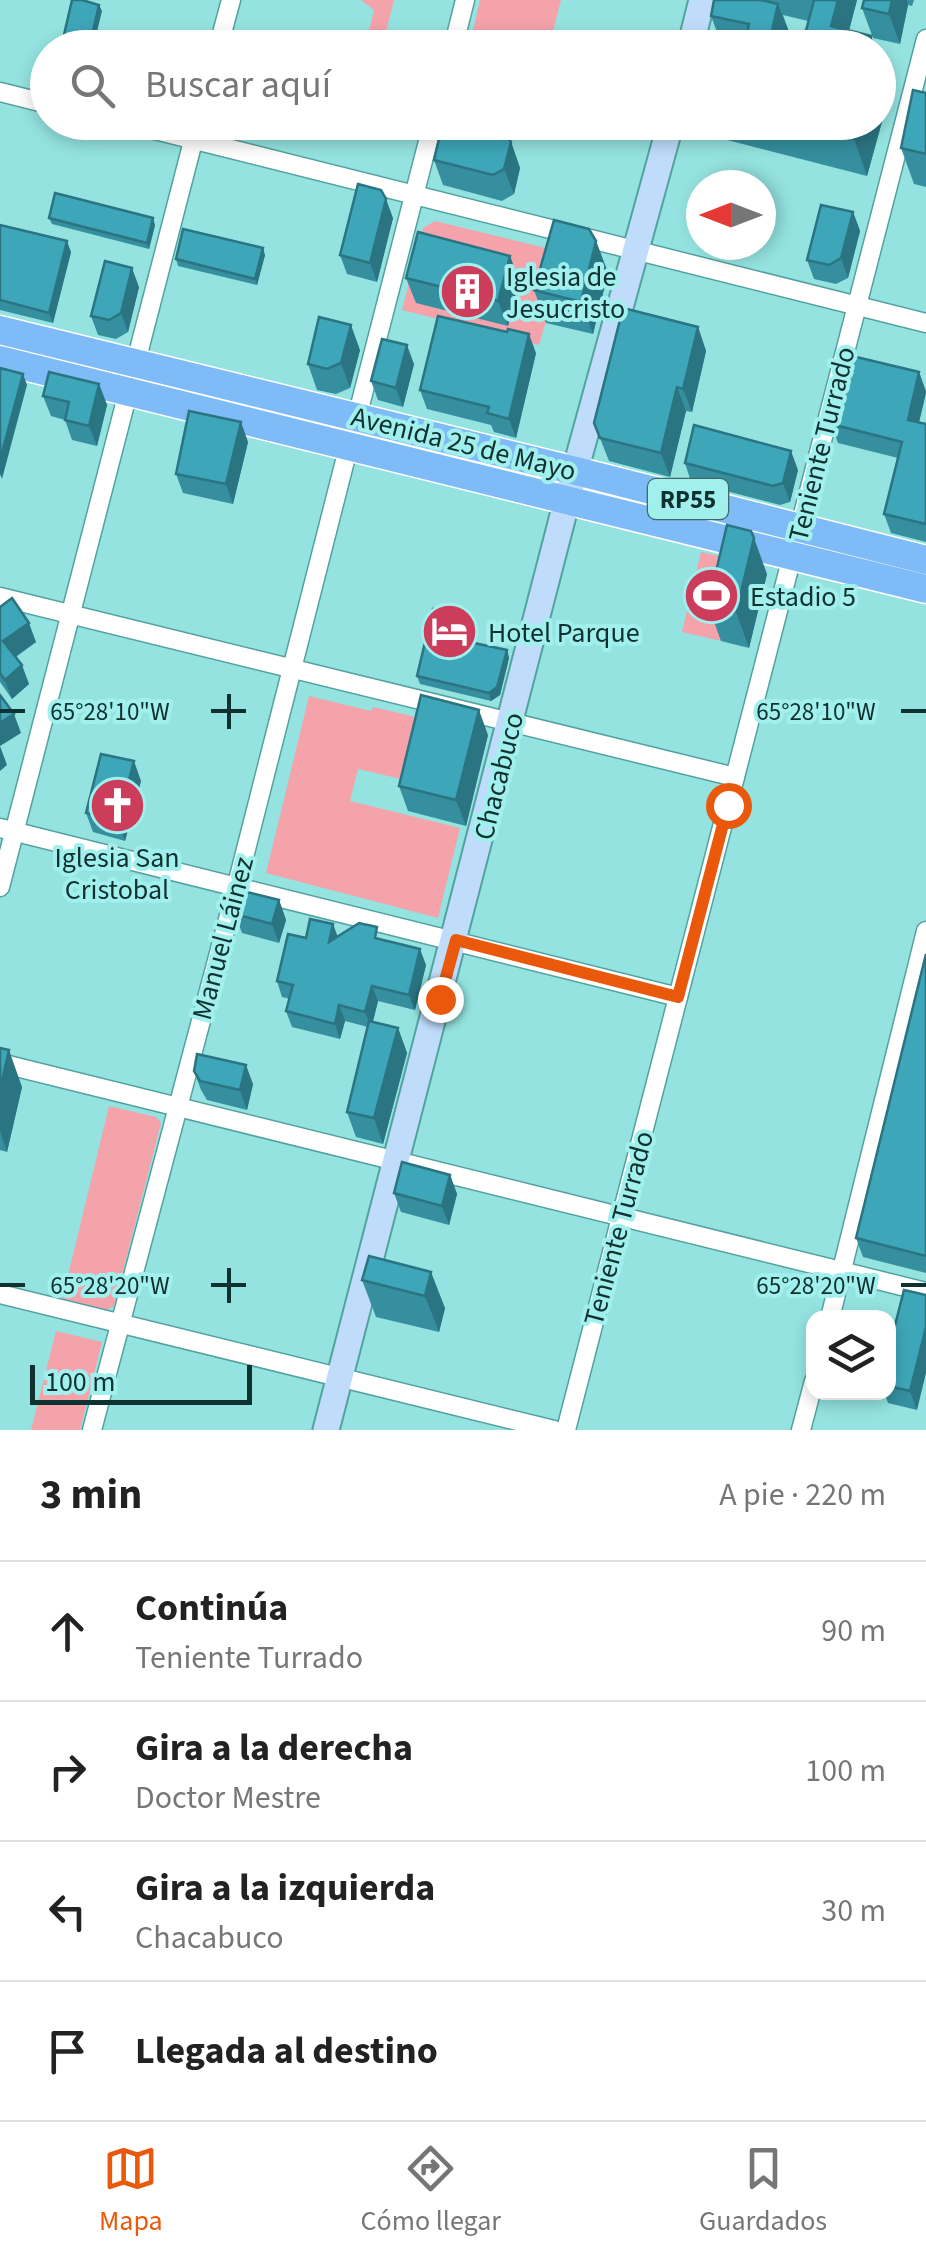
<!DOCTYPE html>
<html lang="es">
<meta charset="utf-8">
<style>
:root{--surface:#fff;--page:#f2f2f2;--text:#222;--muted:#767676;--line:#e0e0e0;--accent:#ea580c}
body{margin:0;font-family:"Source Sans 3",sans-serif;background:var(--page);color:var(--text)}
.controls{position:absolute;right:30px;bottom:30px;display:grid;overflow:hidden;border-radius:20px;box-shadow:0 5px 15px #0003}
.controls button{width:90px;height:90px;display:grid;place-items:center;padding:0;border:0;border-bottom:2px solid var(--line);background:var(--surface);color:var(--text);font:50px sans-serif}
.compass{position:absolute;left:686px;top:170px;width:90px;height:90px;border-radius:50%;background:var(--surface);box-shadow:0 5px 15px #0003;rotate:270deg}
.scale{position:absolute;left:30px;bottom:25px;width:222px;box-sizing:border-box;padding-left:10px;border:5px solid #0f3130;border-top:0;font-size:28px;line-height:35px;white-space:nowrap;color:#0f3130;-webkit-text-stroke:8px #a1f0ed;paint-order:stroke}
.stop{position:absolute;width:30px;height:30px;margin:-22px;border:8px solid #ea580c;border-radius:50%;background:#fff}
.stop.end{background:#ea580c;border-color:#fff;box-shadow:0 2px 10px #0008}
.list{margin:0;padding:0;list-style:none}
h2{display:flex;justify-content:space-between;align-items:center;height:130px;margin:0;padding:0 40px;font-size:42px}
h2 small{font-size:32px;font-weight:400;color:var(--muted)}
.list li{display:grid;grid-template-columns:65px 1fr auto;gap:30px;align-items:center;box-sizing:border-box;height:140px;padding:0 40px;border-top:2px solid var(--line)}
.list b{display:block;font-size:38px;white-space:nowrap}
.list p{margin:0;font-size:32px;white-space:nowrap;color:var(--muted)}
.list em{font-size:32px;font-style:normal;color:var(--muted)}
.icon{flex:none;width:55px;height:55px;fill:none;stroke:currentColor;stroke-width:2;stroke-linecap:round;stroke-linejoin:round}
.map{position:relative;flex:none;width:926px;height:1430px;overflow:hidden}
.search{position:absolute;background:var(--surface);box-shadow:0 5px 15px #0003;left:30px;right:30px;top:30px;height:110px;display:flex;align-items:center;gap:25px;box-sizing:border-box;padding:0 35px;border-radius:55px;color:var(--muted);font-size:38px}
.sheet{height:690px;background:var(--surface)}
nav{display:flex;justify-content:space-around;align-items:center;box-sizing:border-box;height:140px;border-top:2px solid var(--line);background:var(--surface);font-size:28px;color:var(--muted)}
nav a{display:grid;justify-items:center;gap:5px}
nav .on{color:var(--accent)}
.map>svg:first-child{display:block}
.green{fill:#f4a3ab}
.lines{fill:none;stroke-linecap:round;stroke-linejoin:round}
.street-casing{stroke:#53a29f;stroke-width:21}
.secondary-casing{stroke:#53a29f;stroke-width:29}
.primary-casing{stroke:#fff;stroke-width:31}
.street{stroke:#fff;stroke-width:18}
.secondary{stroke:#bfddfb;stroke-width:25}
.primary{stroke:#7fbbf7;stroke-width:28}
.wall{fill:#358f9f}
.shaded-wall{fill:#2b7482}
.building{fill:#3ea6b9;stroke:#2b7482;stroke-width:2.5}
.route{stroke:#ea580c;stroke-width:12}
.ticks{fill:none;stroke:#0f3130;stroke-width:4}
.labels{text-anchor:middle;stroke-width:8;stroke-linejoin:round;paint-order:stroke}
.shield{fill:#a1f0ed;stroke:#3b6a69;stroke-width:2.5}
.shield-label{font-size:25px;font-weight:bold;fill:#0f3130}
.poi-label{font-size:28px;fill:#0f3130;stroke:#a1f0ed;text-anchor:start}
.street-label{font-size:28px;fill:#0f3130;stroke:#a1f0ed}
.ticks-label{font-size:25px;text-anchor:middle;fill:#0f3130;stroke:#a1f0ed;stroke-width:8;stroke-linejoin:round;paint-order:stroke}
</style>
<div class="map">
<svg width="926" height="1430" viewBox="0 0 926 1430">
<rect width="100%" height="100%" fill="#94e3e0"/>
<g class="green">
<path d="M361 0H394L382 47H365L374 10Z"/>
<path d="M480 0H561L549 47H469Z"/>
<path d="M435 221 566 253 539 345 402 310 423 228Z"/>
<path d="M701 552 740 561 721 641 682 632Z"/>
<path d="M309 696 371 711 373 707 416 717 401 779 358 769 350 801 460 828 438 918 266 873Z"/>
<path d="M109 1106 156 1117 161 1123 114 1306 107 1310 62 1300Z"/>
<path d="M56 1331 102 1342 80 1430H31Z"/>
</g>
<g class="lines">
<defs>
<g id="street">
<path d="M218 48 231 0"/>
<path d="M453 48 465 0"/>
<path d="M0 92 48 104"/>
<path d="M123 122 926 323"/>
<path d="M357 417 433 122"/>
<path d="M0 597 735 777"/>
<path d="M0 828 678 997"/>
<path d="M0 887 198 122"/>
<path d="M0 1063 926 1292"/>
<path d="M0 1294 554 1430"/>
<path d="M830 1318 926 931"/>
<path d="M92 1430 231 908 349 445"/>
<path d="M566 1430 926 39"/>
<path d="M801 1430 814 1381"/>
</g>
<g id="secondary">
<path d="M690 48 702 0"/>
<path d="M326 1430 567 500 671 122"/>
</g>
<g id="primary">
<path d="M0 330 576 471 926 560"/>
<path d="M0 360 926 589"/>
</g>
</defs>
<use href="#street" class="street-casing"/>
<use href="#secondary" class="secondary-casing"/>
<use href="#primary" class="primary-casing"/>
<use href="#street" class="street"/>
<use href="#secondary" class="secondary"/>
<use href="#primary" class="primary"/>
</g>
<g class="wall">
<path d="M714 0H857L849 31 871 36 875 48H802L808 21 783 15 792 40 790 48H723L711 16Z"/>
<path d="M864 0H914L912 6 908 5 900 44 873 38 862 8Z"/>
<path d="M926 93V187L914 184 901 148Z"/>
<path d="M883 118 867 176 692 131 688 122H878Z"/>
<path d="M511 142 520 168 514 194 502 201 443 185 434 160Z"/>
<path d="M853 212 860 231 848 278 836 284 814 279 807 260Z"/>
<path d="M49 218 155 225 149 249 52 224Z"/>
<path d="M393 218 377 282 347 274 340 255Z"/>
<path d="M0 225 71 252 53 323 0 310Z"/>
<path d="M596 241 608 273 593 334 546 323 534 290Z"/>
<path d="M265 255 257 285 178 266 176 259Z"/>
<path d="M510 256 519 281 508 326 416 303 406 278Z"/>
<path d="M139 287 128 332 116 339 98 335 91 316Z"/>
<path d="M698 327 706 351 692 412 686 411 670 477 609 461 594 423Z"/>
<path d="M360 350 350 388 336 394 317 390 308 364Z"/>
<path d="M536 353 516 438 494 432 491 425 427 409 420 390Z"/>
<path d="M414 364 403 407 378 400 371 381Z"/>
<path d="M919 372 926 391 919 422 926 424V542L891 533 884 514 898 458 838 443 831 424Z"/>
<path d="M99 384 107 405 97 446 72 440 65 420 51 416 43 396Z"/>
<path d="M248 442 233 504 183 493 176 474Z"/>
<path d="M685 463 798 470 790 502 780 505 691 482Z"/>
<path d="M767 574 749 648 721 641 708 605Z"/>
<path d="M0 607 36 642 16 657 29 684 12 699 0 682Z"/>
<path d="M465 617 468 624 464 641 507 650 509 658 500 695 491 701 420 684 417 676Z"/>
<path d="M488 735 466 826 408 811 399 786Z"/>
<path d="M141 781 125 841 93 832 86 813Z"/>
<path d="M279 900 286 920 279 943 242 933 235 914Z"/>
<path d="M338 936 382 940 426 965 415 1010 378 1001 373 1022 398 1028 407 1053 383 1144 356 1137 347 1112 368 1027 345 1021 340 1039 292 1027 286 1011 290 999 282 997 277 981Z"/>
<path d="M926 954V1273L863 1257 856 1238Z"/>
<path d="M0 1048 22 1087 7 1152 0 1150Z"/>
<path d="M194 1071 253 1084 247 1110 207 1100 201 1090Z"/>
<path d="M450 1175 457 1194 449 1225 401 1212 394 1193Z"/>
<path d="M369 1256 445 1308 439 1332 376 1317 362 1280Z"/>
<path d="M926 1295 917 1410 888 1403 884 1392H888V1353Z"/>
</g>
<g class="shaded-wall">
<path d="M838 0H857L844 48 831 26Z"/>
<path d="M892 0H907L908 5 900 44 889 14Z"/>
<path d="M778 4 792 40 790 48H775L771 35Z"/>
<path d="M99 5 102 11 93 48H89Z"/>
<path d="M763 34 768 48H760Z"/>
<path d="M871 36 875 48H868Z"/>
<path d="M878 57 882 65 878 79Z"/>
<path d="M878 106 883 118 867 176 854 139 858 122H878Z"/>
<path d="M511 142 520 168 514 194 504 169Z"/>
<path d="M386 199 393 218 377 282 370 263Z"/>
<path d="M853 212 860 231 848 278 841 258Z"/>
<path d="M153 218 155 225 149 249 147 243Z"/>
<path d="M67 241 71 252 53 323 49 313Z"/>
<path d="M596 241 608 273 593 334 581 302Z"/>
<path d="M263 248 265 255 257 285 255 279Z"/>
<path d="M510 256 519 281 508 326 498 301Z"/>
<path d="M132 268 139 287 128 332 121 313Z"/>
<path d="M351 325 360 350 350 388 341 363Z"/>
<path d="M698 327 706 351 692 412 683 389Z"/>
<path d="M529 334 536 353 516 438 509 419Z"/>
<path d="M407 345 414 364 403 407 396 388Z"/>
<path d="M919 372 926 393 915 439 908 420Z"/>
<path d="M23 374 27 385 2 479 0 474V460Z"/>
<path d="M99 384 107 405 97 446 89 426Z"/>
<path d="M677 387 686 411 670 477 661 453Z"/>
<path d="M241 422 248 442 233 504 226 484Z"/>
<path d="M791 451 798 470 790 502 783 483Z"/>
<path d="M754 538 767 574 749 648 736 612Z"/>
<path d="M465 617 468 624 462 647 460 640Z"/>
<path d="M29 623 36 642 10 660 3 641Z"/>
<path d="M507 650 509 658 500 695 491 701 489 693Z"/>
<path d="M22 665 29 684 12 699 5 680Z"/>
<path d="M479 710 488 735 466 826 456 800Z"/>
<path d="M14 714 21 733 0 746V723Z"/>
<path d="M0 746 7 765 0 771Z"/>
<path d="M134 761 141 781 125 841 118 822Z"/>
<path d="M279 900 286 920 279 943 272 924Z"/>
<path d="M333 924 339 940 329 942Z"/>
<path d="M420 949 426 965 415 1010 409 995Z"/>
<path d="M372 986 378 1001 371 1028 365 1012Z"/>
<path d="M339 1005 345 1021 340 1039 335 1024Z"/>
<path d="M398 1028 407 1053 383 1144 374 1118Z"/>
<path d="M9 1050 22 1087 7 1152 0 1131V1089Z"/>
<path d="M246 1065 253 1084 247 1110 240 1090Z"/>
<path d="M450 1175 457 1194 449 1225 442 1206Z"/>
<path d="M431 1272 445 1308 439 1332 425 1296Z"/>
<path d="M926 1327V1373L917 1410 910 1391Z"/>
</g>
<g class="building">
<path d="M72 0H82L99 5 89 48H61Z"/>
<path d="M714 0H761L778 4 771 35 763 34 760 48H743L749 24 711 16Z"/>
<path d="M814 0H838L831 26 871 36 868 48 802 46Z"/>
<path d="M864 0H892L889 14 862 8Z"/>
<path d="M693 37 719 44 718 48H690Z"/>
<path d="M913 90 926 93V154L901 148Z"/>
<path d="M443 122H468L503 132 511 142 504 169 493 175 434 160Z"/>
<path d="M787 122H858L854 139Z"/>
<path d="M358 184 381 190 386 199 370 263 340 255Z"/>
<path d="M55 193 153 218 147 243 49 218Z"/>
<path d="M821 205 853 212 841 258 829 265 807 260Z"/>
<path d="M554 220 589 229 596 241 581 302 534 290Z"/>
<path d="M0 225 67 241 49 313 0 300Z"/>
<path d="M183 229 263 248 255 279 176 259Z"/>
<path d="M418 232 510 256 498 301 406 278Z"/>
<path d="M105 261 132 268 121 313 109 320 91 316Z"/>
<path d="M623 308 698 327 683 389 677 387 661 453 600 438 594 423Z"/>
<path d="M438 316 507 332 508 329 529 334 509 419 487 413 489 407 420 390Z"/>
<path d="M319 317 351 325 341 363 327 369 308 364Z"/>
<path d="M382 339 407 345 396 388 371 381Z"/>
<path d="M848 355 919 372 908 420 926 424V524L884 514 902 442 831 424Z"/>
<path d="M0 368 23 374 0 460Z"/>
<path d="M49 372 99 384 89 426 65 420 69 402 43 396Z"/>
<path d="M189 411 241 422 226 484 176 474Z"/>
<path d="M694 425 791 451 783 483 773 486 685 463Z"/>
<path d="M727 525 751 531 754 538 736 612 708 605Z"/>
<path d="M12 598 29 623 3 641 22 665 5 680 0 673V607Z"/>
<path d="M433 609 465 617 460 640 507 650 497 687 489 693 417 676Z"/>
<path d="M0 695 14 714 0 723Z"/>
<path d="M421 695 479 710 456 800 399 786Z"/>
<path d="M101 754 134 761 118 822 86 813Z"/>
<path d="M247 892 279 900 272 924 235 914 240 896Z"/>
<path d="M310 919 333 924 329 942 359 923 377 927 375 938 420 949 409 995 372 986 365 1012 339 1005 335 1024 286 1011 293 985 277 981 288 934 306 938Z"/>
<path d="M926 954V1256L856 1238Z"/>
<path d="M369 1021 398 1028 374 1118 347 1112Z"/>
<path d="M0 1048 9 1050 0 1089Z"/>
<path d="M197 1054 246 1065 240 1090 200 1081 194 1071Z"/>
<path d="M402 1162 450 1175 442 1206 394 1193Z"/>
<path d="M369 1256 431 1272 425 1296 362 1280Z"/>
<path d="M904 1290 926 1295V1327L910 1391 888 1386V1353Z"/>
</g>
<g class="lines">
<path class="route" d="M440 999 456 940 678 997 728 805"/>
</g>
<path class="ticks" d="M229 694V729M0 711H25M211 711H246M901 711H926M229 1268V1303M0 1285H25M211 1285H246M901 1285H926"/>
<defs>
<symbol id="building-disc" viewBox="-11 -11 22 22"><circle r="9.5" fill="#cc3c5b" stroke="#a1f0ed"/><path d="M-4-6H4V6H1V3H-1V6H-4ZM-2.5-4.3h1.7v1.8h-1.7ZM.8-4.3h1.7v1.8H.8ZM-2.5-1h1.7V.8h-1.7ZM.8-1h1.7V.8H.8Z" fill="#fff"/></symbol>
<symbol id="stadium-disc" viewBox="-11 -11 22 22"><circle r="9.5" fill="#cc3c5b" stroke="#a1f0ed"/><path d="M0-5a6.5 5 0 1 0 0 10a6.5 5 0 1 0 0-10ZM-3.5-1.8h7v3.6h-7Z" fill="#fff"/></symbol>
<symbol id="hotel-disc" viewBox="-11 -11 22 22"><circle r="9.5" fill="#cc3c5b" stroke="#a1f0ed"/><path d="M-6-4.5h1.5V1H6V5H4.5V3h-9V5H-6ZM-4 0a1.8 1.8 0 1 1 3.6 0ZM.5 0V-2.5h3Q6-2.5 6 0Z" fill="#fff"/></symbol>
<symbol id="church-disc" viewBox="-11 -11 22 22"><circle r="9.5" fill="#cc3c5b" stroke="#a1f0ed"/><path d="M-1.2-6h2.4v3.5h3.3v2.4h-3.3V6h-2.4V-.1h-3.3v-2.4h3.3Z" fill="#fff"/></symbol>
</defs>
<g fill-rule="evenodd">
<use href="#building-disc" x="436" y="260" width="63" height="63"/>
<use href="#stadium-disc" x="680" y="564" width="63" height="63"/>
<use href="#hotel-disc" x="418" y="600" width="63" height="63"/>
<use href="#church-disc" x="86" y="774" width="63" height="63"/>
</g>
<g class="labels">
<rect class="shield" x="648" y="479" width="80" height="40" rx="8"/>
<g class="shield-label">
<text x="688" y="508">RP55</text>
</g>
<g class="poi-label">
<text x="506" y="286">Iglesia de<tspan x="506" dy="32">Jesucristo</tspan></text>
<text x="750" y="606">Estadio 5</text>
<text x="488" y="642">Hotel Parque</text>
<text x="117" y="867" text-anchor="middle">Iglesia San<tspan x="117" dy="32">Cristobal</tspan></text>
</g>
<g class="street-label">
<text transform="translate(464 443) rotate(14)" y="10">Avenida 25 de Mayo</text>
<text transform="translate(821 444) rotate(-76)" y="10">Teniente Turrado</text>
<text transform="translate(498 776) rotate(-76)" y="10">Chacabuco</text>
<text transform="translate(222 938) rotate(-75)" y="10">Manuel Láinez</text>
<text transform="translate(618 1228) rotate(-75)" y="10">Teniente Turrado</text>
</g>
</g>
<g class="ticks-label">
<text x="816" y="720">65°28'10"W</text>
<text x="110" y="720">65°28'10"W</text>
<text x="816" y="1294">65°28'20"W</text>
<text x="110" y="1294">65°28'20"W</text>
</g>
</svg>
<div class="controls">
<button><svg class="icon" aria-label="layers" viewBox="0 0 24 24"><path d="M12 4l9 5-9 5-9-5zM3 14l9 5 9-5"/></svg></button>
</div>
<svg class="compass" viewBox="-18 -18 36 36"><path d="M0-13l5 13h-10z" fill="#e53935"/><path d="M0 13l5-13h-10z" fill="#767676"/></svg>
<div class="scale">100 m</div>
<div class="stop" style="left:728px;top:805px"></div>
<div class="stop end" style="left:440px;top:999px"></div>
<div class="search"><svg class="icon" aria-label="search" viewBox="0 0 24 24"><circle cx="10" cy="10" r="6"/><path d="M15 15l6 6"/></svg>Buscar aquí</div>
</div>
<section class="sheet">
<h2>3 min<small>A pie · 220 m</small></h2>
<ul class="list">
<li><svg class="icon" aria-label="ahead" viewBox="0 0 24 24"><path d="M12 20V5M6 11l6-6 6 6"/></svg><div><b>Continúa</b><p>Teniente Turrado</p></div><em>90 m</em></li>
<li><svg class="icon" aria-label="right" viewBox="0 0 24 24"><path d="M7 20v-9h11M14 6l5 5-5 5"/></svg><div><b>Gira a la derecha</b><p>Doctor Mestre</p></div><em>100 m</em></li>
<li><svg class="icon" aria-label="left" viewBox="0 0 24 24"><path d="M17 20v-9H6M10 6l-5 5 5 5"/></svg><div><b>Gira a la izquierda</b><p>Chacabuco</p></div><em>30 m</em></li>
<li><svg class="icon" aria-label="arrive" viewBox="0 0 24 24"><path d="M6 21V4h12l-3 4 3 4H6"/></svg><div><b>Llegada al destino</b></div></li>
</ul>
</section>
<nav>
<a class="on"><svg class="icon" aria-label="map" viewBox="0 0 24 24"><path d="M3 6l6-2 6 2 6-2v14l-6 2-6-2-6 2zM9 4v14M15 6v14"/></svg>Mapa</a>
<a><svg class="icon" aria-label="directions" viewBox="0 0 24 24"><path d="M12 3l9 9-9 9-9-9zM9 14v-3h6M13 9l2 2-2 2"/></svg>Cómo llegar</a>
<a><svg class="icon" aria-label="saved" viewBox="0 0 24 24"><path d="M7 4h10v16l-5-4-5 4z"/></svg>Guardados</a>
</nav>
